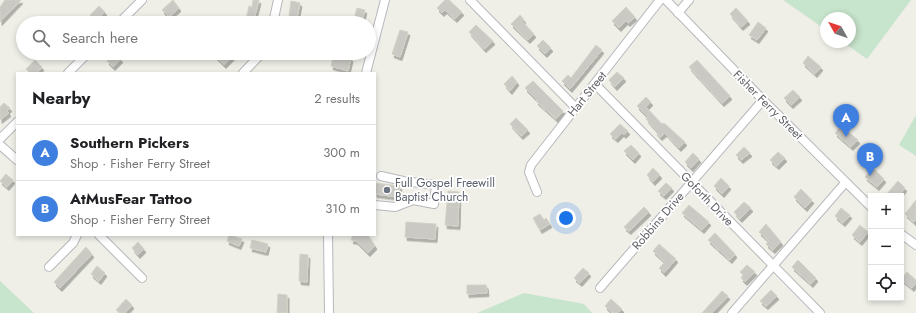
<!DOCTYPE html>
<meta charset="utf-8">
<style>
:root{--surface:#fff;--page:#f6f6f6;--text:#202124;--muted:#757577;--line:#e0e0e0;--accent:#ea580c}
body{margin:0;font-family:Jost,sans-serif;background:var(--page);color:var(--text)}
.controls{position:absolute;right:12px;bottom:12px;display:grid;overflow:hidden;border-radius:0px;box-shadow:0 2px 6px #0003}
.controls button{width:36px;height:36px;display:grid;place-items:center;padding:0;border:0;border-bottom:1px solid var(--line);background:var(--surface);color:var(--text);font:20px sans-serif}
.compass{position:absolute;left:820px;top:12px;width:36px;height:36px;border-radius:50%;background:var(--surface);box-shadow:0 2px 6px #0003;rotate:310deg}
.you{position:absolute;left:566px;top:218px;width:14px;height:14px;margin:-10px;border:3px solid #fff;border-radius:50%;background:#1a73e8;box-shadow:0 0 0 6px #1a73e833}
.badge{display:grid;place-items:center;width:26px;height:26px;border-radius:50%;background:var(--accent);color:#fff;font-size:13px;font-weight:700}
.pin{position:absolute;translate:-50% -33px;filter:drop-shadow(0 1px 2px #0008)}
.pin::after{content:'';position:absolute;top:21px;width:14px;height:12px;background:inherit;clip-path:polygon(0 0,100% 0,50% 100%)}
.list{margin:0;padding:0;list-style:none}
h2{display:flex;justify-content:space-between;align-items:center;height:52px;margin:0;padding:0 16px;font-size:17px}
h2 small{font-size:13px;font-weight:400;color:var(--muted)}
.list li{display:grid;grid-template-columns:26px 1fr auto;gap:12px;align-items:center;box-sizing:border-box;height:56px;padding:0 16px;border-top:1px solid var(--line)}
.list b{display:block;font-size:15px;white-space:nowrap}
.list p{margin:0;font-size:13px;white-space:nowrap;color:var(--muted)}
.list em{font-size:13px;font-style:normal;color:var(--muted)}
.icon{flex:none;width:22px;height:22px;fill:none;stroke:currentColor;stroke-width:2;stroke-linecap:round;stroke-linejoin:round}
.map{position:relative;flex:none;width:916px;height:313px;overflow:hidden}
.search{position:absolute;background:var(--surface);box-shadow:0 2px 6px #0003;left:16px;top:16px;width:360px;height:44px;display:flex;align-items:center;gap:10px;box-sizing:border-box;padding:0 14px;border-radius:22px;color:var(--muted);font-size:15px}
.panel{position:absolute;background:var(--surface);box-shadow:0 2px 6px #0003;left:16px;top:72px;width:360px;height:164px;border-radius:0px}
.map>svg:first-child{display:block}
.green{fill:#c7e4cc}
.building{fill:#cbc9c4;stroke:#d3d2c6;filter:url(#shadow)}
.lines{fill:none;stroke-linecap:round;stroke-linejoin:round}
.minor-casing{stroke:#b7b8bc;stroke-width:10}
.minor{stroke:#fff;stroke-width:8}
.worship-dot{fill:#6b7280;stroke:#fff;stroke-width:1.5}
.labels{text-anchor:middle;stroke-width:3.5;stroke-linejoin:round;paint-order:stroke}
.street-label{font-size:12px;fill:#5f6166;stroke:#fff}
.worship-label{font-size:12px;fill:#5b616d;stroke:#fff;text-anchor:start}
</style>
<div class="map">
<svg width="916" height="313" viewBox="0 0 916 313">
<defs>
<filter id="shadow"><feDropShadow dx="2" dy="3.5" stdDeviation="0" flood-color="#0004"/></filter>
</defs>
<rect width="100%" height="100%" fill="#efefe8"/>
<g class="green">
<path d="M783 0H911L867 59 843 42H850V18H826V30Z"/>
<path d="M916 115V156L899 145Z"/>
<path d="M0 281 34 313H0Z"/>
<path d="M524 293 584 304 592 313H477Z"/>
</g>
<g class="building">
<path d="M5 0H21L0 22V7Z"/>
<path d="M173 0 179 8 169 17 162 10Z"/>
<path d="M253 0H259L253 23H245L249 6 252 7Z"/>
<path d="M445 0H449L462 12 455 19 445 10 442 13 437 8Z"/>
<path d="M291 1 300 3 296 23H288Z"/>
<path d="M99 6 105 12 96 21 90 15Z"/>
<path d="M626 7 635 17 628 23 626 21 619 28 612 21Z"/>
<path d="M357 8 365 10 361 23 353 22Z"/>
<path d="M736 8 748 21 741 27 730 14Z"/>
<path d="M520 15 524 20 522 21 534 34 528 40 511 24Z"/>
<path d="M758 22 766 28 757 40 749 35Z"/>
<path d="M476 25 493 41 484 49 469 32Z"/>
<path d="M400 30 408 32 400 57 392 54Z"/>
<path d="M543 40 551 48 545 54 537 46Z"/>
<path d="M596 45 602 50 570 89 562 81 568 75 571 78Z"/>
<path d="M114 53 121 59 113 67 107 61Z"/>
<path d="M212 53H236L224 65Z"/>
<path d="M334 53 351 58 348 71 331 66Z"/>
<path d="M808 56 821 67 815 74 803 63Z"/>
<path d="M35 60 42 67 37 73H30L26 69Z"/>
<path d="M697 60 730 96 722 103 689 67Z"/>
<path d="M617 72 624 78 615 87 609 80Z"/>
<path d="M512 76 517 82 510 91 504 84Z"/>
<path d="M533 81 563 111 556 119 536 101 537 100 525 88Z"/>
<path d="M793 90 800 97 791 105 784 98Z"/>
<path d="M646 97 651 102 646 107 662 124 664 123 685 142 679 148 665 133 660 137 655 131 656 130 646 119 648 117 637 106Z"/>
<path d="M4 103 10 108 7 111 9 113 0 120V107Z"/>
<path d="M516 118 528 130 521 136 510 124Z"/>
<path d="M620 124 628 131 624 135 622 133 616 139 610 134Z"/>
<path d="M841 126 858 140 851 147 835 133Z"/>
<path d="M631 145 639 153 633 160 624 151Z"/>
<path d="M744 147 750 153 741 160 736 155Z"/>
<path d="M778 152 785 158 777 166 770 160Z"/>
<path d="M693 153 699 159 691 168 685 162Z"/>
<path d="M653 168 660 175 653 182 647 175Z"/>
<path d="M873 168 884 179 877 187 865 177Z"/>
<path d="M6 174 13 180 7 187 0 181Z"/>
<path d="M721 178 729 186 722 194 714 186Z"/>
<path d="M898 181 905 188 898 196H885Z"/>
<path d="M375 183 400 186 398 197 375 194Z"/>
<path d="M666 183 672 188 664 196 658 191Z"/>
<path d="M801 189 812 200 805 208 794 197Z"/>
<path d="M448 191 459 192 458 226 445 225Z"/>
<path d="M916 200V219L914 222 905 214Z"/>
<path d="M744 202 751 208 740 219 734 212Z"/>
<path d="M689 205 709 222 702 230 682 213Z"/>
<path d="M644 207 649 212 629 231 624 227Z"/>
<path d="M841 208 850 215 843 223 835 216Z"/>
<path d="M540 214 544 220 546 218 550 224 540 230 533 218Z"/>
<path d="M406 222 436 224 435 239 405 237Z"/>
<path d="M766 224 781 242 773 250 766 244 769 241 759 232Z"/>
<path d="M860 225 868 232 860 242 852 235Z"/>
<path d="M715 233 735 254 730 260 708 240Z"/>
<path d="M229 235 242 239 239 246 227 241Z"/>
<path d="M353 235H368L375 246 368 253 356 241 351 240Z"/>
<path d="M252 240 268 244 266 252 250 248Z"/>
<path d="M138 242 144 249 138 255 132 248Z"/>
<path d="M659 244 676 259 664 273 659 268 665 262 653 251Z"/>
<path d="M86 247 92 254 60 288 54 282Z"/>
<path d="M300 254 308 255 307 282 299 281Z"/>
<path d="M798 260 816 278 811 284 792 267Z"/>
<path d="M747 265 755 272 745 282 741 278 743 275 740 272Z"/>
<path d="M97 266 105 273 99 281 91 274Z"/>
<path d="M583 268 589 273 580 283 574 278Z"/>
<path d="M907 272 916 280V283L912 288 901 279Z"/>
<path d="M467 285H486L487 293 467 294Z"/>
<path d="M771 290 777 296 766 306 760 301Z"/>
<path d="M722 291 728 296 712 313H702Z"/>
<path d="M278 294 287 295V313H277Z"/>
<path d="M126 299 132 305 125 313H120L116 310Z"/>
<path d="M611 299 622 309 618 313H612L605 306Z"/>
</g>
<g class="lines">
<defs>
<g id="minor">
<path d="M470 0 576 108"/>
<path d="M666 0 763 100 871 207"/>
<path d="M678 13 689 0"/>
<path d="M119 23 142 0"/>
<path d="M273 23 278 0"/>
<path d="M68 73 88 53"/>
<path d="M243 73 262 53"/>
<path d="M366 73 385 0"/>
<path d="M595 84 820 313"/>
<path d="M0 139 17 122"/>
<path d="M0 145 17 160"/>
<path d="M537 192 529 172 531 165 660 0"/>
<path d="M375 205 395 207 413 200 434 204 436 185 403 181 381 176"/>
<path d="M901 234 916 245"/>
<path d="M99 235 142 278"/>
<path d="M328 235 329 313"/>
<path d="M49 267 73 243 77 235"/>
<path d="M600 288 763 100"/>
<path d="M732 313 845 183"/>
</g>
</defs>
<use href="#minor" class="minor-casing"/>
<use href="#minor" class="minor"/>
</g>
<circle class="worship-dot" cx="387" cy="190" r="4"/>
<g class="labels">
<g class="street-label">
<text transform="translate(587 94) rotate(-51)" y="4">Hart Street</text>
<text transform="translate(768 105) rotate(45)" y="4">Fisher Ferry Street</text>
<text transform="translate(707 199) rotate(46)" y="4">Goforth Drive</text>
<text transform="translate(658 221) rotate(-49)" y="4">Robbins Drive</text>
</g>
<g class="worship-label">
<text x="395" y="187">Full Gospel Freewill<tspan x="395" dy="14">Baptist Church</tspan></text>
</g>
</g>
</svg>
<div class="controls">
<button>+</button>
<button>−</button>
<button><svg class="icon" aria-label="locate" viewBox="0 0 24 24"><circle cx="12" cy="12" r="6"/><path d="M12 2v4M12 18v4M2 12h4M18 12h4"/></svg></button>
</div>
<svg class="compass" viewBox="-18 -18 36 36"><path d="M0-13l5 13h-10z" fill="#e53935"/><path d="M0 13l5-13h-10z" fill="#757577"/></svg>
<div class="you"></div>
<div class="pin badge" style="left:846px;top:137px;background:#3f7fe0">A</div>
<div class="pin badge" style="left:870px;top:176px;background:#3f7fe0">B</div>
<div class="search"><svg class="icon" aria-label="search" viewBox="0 0 24 24"><circle cx="10" cy="10" r="6"/><path d="M15 15l6 6"/></svg>Search here</div>
<section class="panel">
<h2>Nearby<small>2 results</small></h2>
<ul class="list">
<li><span class="badge" style="background:#3f7fe0">A</span><div><b>Southern Pickers</b><p>Shop · Fisher Ferry Street</p></div><em>300 m</em></li>
<li><span class="badge" style="background:#3f7fe0">B</span><div><b>AtMusFear Tattoo</b><p>Shop · Fisher Ferry Street</p></div><em>310 m</em></li>
</ul>
</section>
</div>
